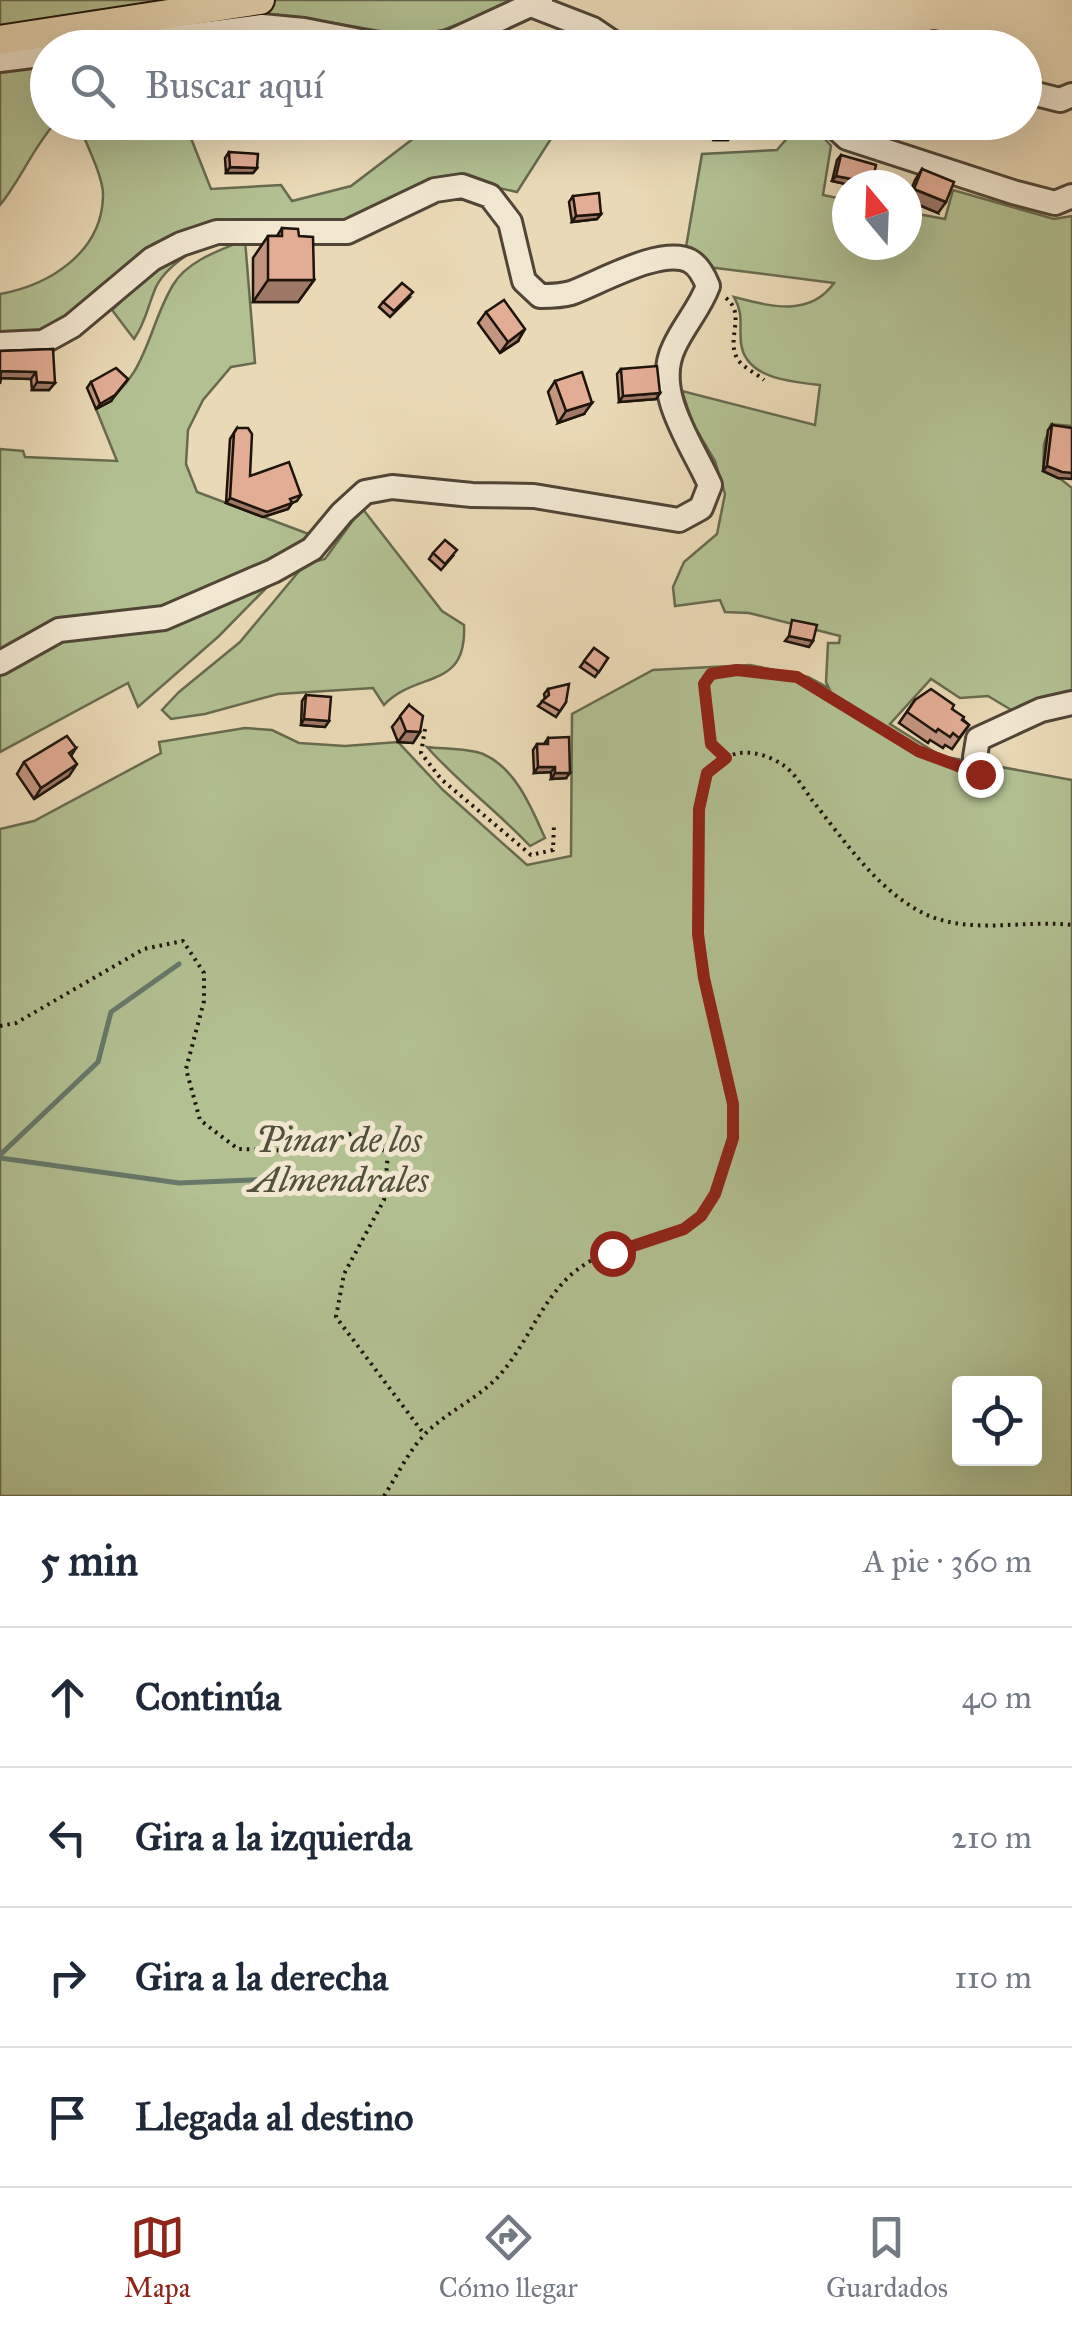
<!DOCTYPE html>
<html lang="es">
<meta charset="utf-8">
<style>
:root{--surface:#fff;--page:#f2f2f3;--text:#1f2937;--muted:#747a83;--line:#e0e1e3;--accent:#8f2418}
body{margin:0;font-family:"IM FELL Great Primer",serif;background:var(--page);color:var(--text)}
.controls{position:absolute;right:30px;bottom:30px;display:grid;overflow:hidden;border-radius:10px;box-shadow:0 10px 40px #0002}
.controls button{width:90px;height:90px;display:grid;place-items:center;padding:0;border:0;border-bottom:2px solid var(--line);background:var(--surface);color:var(--text);font:50px sans-serif}
.compass{position:absolute;left:832px;top:170px;width:90px;height:90px;border-radius:50%;background:var(--surface);box-shadow:0 10px 40px #0002;rotate:341deg}
.stop{position:absolute;width:30px;height:30px;margin:-22px;border:8px solid #8f2418;border-radius:50%;background:#fff}
.stop.end{background:#8f2418;border-color:#fff;box-shadow:0 2px 10px #0008}
.list{margin:0;padding:0;list-style:none}
h2{display:flex;justify-content:space-between;align-items:center;height:130px;margin:0;padding:0 40px;font-size:42px}
h2 small{font-size:32px;font-weight:400;color:var(--muted)}
.list li{display:grid;grid-template-columns:65px 1fr auto;gap:30px;align-items:center;box-sizing:border-box;height:140px;padding:0 40px;border-top:2px solid var(--line)}
.list b{display:block;font-size:38px;white-space:nowrap}
.list em{font-size:32px;font-style:normal;color:var(--muted)}
.icon{flex:none;width:55px;height:55px;fill:none;stroke:currentColor;stroke-width:2;stroke-linecap:round;stroke-linejoin:round}
.map{position:relative;flex:none;width:1072px;height:1496px;overflow:hidden}
.search{position:absolute;background:var(--surface);box-shadow:0 10px 40px #0002;left:30px;right:30px;top:30px;height:110px;display:flex;align-items:center;gap:25px;box-sizing:border-box;padding:0 35px;border-radius:55px;color:var(--muted);font-size:38px}
.sheet{height:690px;background:var(--surface)}
nav{display:flex;justify-content:space-around;align-items:center;box-sizing:border-box;height:140px;border-top:2px solid var(--line);background:var(--surface);font-size:28px;color:var(--muted)}
nav a{display:grid;justify-items:center;gap:5px}
nav .on{color:var(--accent)}
.map>svg:first-child{display:block}
.green{fill:#b2c092;stroke:#686a4f;stroke-width:2.5;fill-rule:evenodd}
.lines{fill:none;stroke-linecap:round;stroke-linejoin:round}
.stream{stroke:#67786b;stroke-width:5}
.minor-casing{stroke:#504536;stroke-width:28}
.major-casing{stroke:#1d140c;stroke-width:32}
.path{stroke:#1d140c;stroke-width:4;stroke-dasharray:2.5 5;stroke-linecap:butt}
.minor{stroke:#f1e6d0;stroke-width:22}
.major{stroke:#ead9b6;stroke-width:28}
.wall{fill:#c39480;stroke:#1d140c;stroke-width:2.5}
.shaded-wall{fill:#9f7868;stroke:#1d140c;stroke-width:2.5}
.building{fill:#e3ac95;stroke:#1d140c;stroke-width:2.5}
.route{stroke:#8f2418;stroke-width:12}
.labels{text-anchor:middle;stroke-width:10;stroke-linejoin:round;paint-order:stroke}
.park-label{font-size:35px;font-style:italic;fill:#51503b;stroke:#f1e6d0}
</style>
<div class="map">
<svg width="1072" height="1496" viewBox="0 0 1072 1496">
<rect width="100%" height="100%" fill="#ead9b6"/>
<filter id="stains"><feTurbulence type="fractalNoise" baseFrequency=".002" numOctaves="4"/><feColorMatrix values="0 0 0 0 .2 0 0 0 0 .09 0 0 0 0 .02 0 0 0 .5 -.17"/></filter>
<radialGradient id="worn" r=".72"><stop offset=".6" stop-color="#630" stop-opacity="0"/><stop offset="1" stop-color="#630" stop-opacity=".3"/></radialGradient>
<g class="green">
<path d="M0 0H520L443 30 415 37 316 20 256 19 0 54Z"/>
<path d="M244 35 316 38 349 48H152Z"/>
<path d="M47 61 48 122 55 123C33 148 21 179 0 205V67Z"/>
<path d="M78 123H185L211 189 281 185 292 201 351 186 418 135 524 123H561L517 192 450 177 365 220 231 226 43 333 0 336V294C50 285 102 252 103 196 104 178 85 141 78 123Z"/>
<path d="M800 123H811L831 146 823 195 847 200V245H907V212L945 219 953 190 1054 219 1072 216V426L1051 424 1044 444 1043 471 1053 473 1072 488V693L1013 711 988 696 960 698 931 679 890 724 941 756 1072 780V1496H0V829L34 821 161 753 159 742 245 728 272 730 299 743 345 746 398 742 443 790 527 865 571 856 572 714 653 670 750 665 808 677 829 688 826 682 828 643H839L840 636 749 613 725 612 720 600 675 606 673 587 684 562 717 534 725 494 715 461 693 424 682 391 815 425 820 385C793 382 745 379 741 343 739 325 744 314 734 297 769 306 809 318 834 283L708 267 698 254 686 247 702 154 777 150ZM960 1384H1034V1458H960Z"/>
<path d="M245 240 255 363 231 367 203 400 188 430 186 464 197 492 314 536 194 598 0 652V449L23 451 25 457 117 461 96 409C149 377 146 330 173 285 187 261 220 250 245 240Z"/>
<path d="M202 244C186 256 165 268 156 287 148 305 146 322 134 339L112 310 167 257Z"/>
<path d="M362 508 442 611 464 625C467 691 417 670 384 705L373 688 278 694 205 714 171 719 162 710 179 692 240 642 305 564 325 559Z"/>
<path d="M273 581 219 636 138 707 128 683 0 752V672L64 637Z"/>
<path d="M427 747C444 749 467 748 483 754 516 768 532 809 545 838L530 846C497 811 459 783 427 747Z"/>
</g>
<g class="lines">
<g class="stream">
<path d="M0 1155 98 1062 111 1012 179 964"/>
<path d="M0 1158 179 1183 320 1177"/>
</g>
<defs>
<g id="minor">
<path d="M531 5 593 29 621 48"/>
<path d="M934 43 943 48"/>
<path d="M94 48 262 26 304 30 396 48"/>
<path d="M409 48 450 42 541 0"/>
<path d="M0 60 48 54"/>
<path d="M1024 91 1060 100 1072 95"/>
<path d="M830 122 847 138 1013 192 1055 203 1072 196"/>
<path d="M0 344 43 342 72 326 152 259 181 244 217 232H347L435 190 462 186 490 196 510 222 524 281 540 296C550 296 561 296 571 293 599 283 662 246 690 261 699 266 704 276 708 286 700 308 684 325 674 347 652 392 692 444 710 485L701 508 679 520 534 496 472 495 392 487 365 492 342 513 312 549 273 571 164 618 59 630 0 663"/>
<path d="M975 757 978 739 1041 710 1072 703"/>
</g>
<path id="major" d="M0 40 260 0"/>
</defs>
<use href="#minor" class="minor-casing"/>
<use href="#major" class="major-casing"/>
<g class="path">
<path d="M726 298C747 315 725 339 738 360 744 368 757 374 764 380"/>
<path d="M425 729 421 753 441 779 531 855 553 850 554 824"/>
<path d="M726 758 711 744 704 684 711 674 737 670 797 677 918 751 957 766"/>
<path d="M0 1026 16 1023 144 949 183 941 204 973V1001L186 1069 200 1120 238 1149 303 1151 353 1133 388 1153 384 1200 344 1274 336 1317 424 1434"/>
<path d="M384 1496C397 1476 409 1450 426 1433 447 1412 477 1399 498 1377 527 1345 540 1302 573 1273 628 1227 694 1260 722 1174 726 1162 731 1150 733 1138 740 1087 711 1026 703 975 698 939 690 798 709 772 715 763 730 754 740 753 755 751 771 757 783 765 795 773 804 789 812 800 844 840 876 889 923 913 969 936 1023 919 1072 925"/>
</g>
<use href="#minor" class="minor"/>
<use href="#major" class="major"/>
</g>
<g class="wall">
<path d="M681 122H736L728 140H714V131L681 130Z"/>
<path d="M229 152 257 168 253 173H226L225 158Z"/>
<path d="M841 155 872 183 870 185H850L832 181 837 160Z"/>
<path d="M922 169 938 213 907 200 915 180Z"/>
<path d="M573 196 601 214 597 219 572 222 569 202Z"/>
<path d="M282 228 299 236 314 280 298 302H253V258L268 236H277Z"/>
<path d="M409 298 390 317 379 307 383 302Z"/>
<path d="M486 312 518 341 500 353 478 323Z"/>
<path d="M53 349 49 390H32L31 379 1 378 0 384V351Z"/>
<path d="M621 369 660 393 656 399 619 402 617 374Z"/>
<path d="M555 381 584 414 558 423 548 392Z"/>
<path d="M91 382 111 401 96 409 87 388Z"/>
<path d="M1052 425 1058 478 1043 471 1048 430Z"/>
<path d="M237 428 250 476 301 495 297 501 292 503 288 509 263 517 226 503 230 439Z"/>
<path d="M433 553 453 556 441 570 429 559Z"/>
<path d="M594 648 608 658 595 677 580 667Z"/>
<path d="M548 689 566 702 556 717 538 706 545 699 544 694Z"/>
<path d="M306 695 329 721 325 727 301 725 302 701Z"/>
<path d="M915 700 952 709 969 725 952 749 945 745 943 748 930 740 928 743 899 723Z"/>
<path d="M409 705 420 732 413 743 398 742 392 727Z"/>
<path d="M548 738 566 778 551 779V772L534 773 533 750 537 744H544Z"/>
<path d="M76 748 71 756 69 776 34 799 17 774 24 762Z"/>
</g>
<g class="shaded-wall">
<path d="M686 122H720L714 131 681 130Z"/>
<path d="M722 129H736L728 140H714Z"/>
<path d="M230 167 257 168 253 173H226Z"/>
<path d="M836 176 872 183 870 185H850L832 181Z"/>
<path d="M914 189 946 202 938 213 907 200Z"/>
<path d="M601 214 597 219 572 222 576 216Z"/>
<path d="M268 280H314L298 302H253Z"/>
<path d="M525 329 518 341 500 353 508 342Z"/>
<path d="M1 371 36 372 31 379 0 378Z"/>
<path d="M128 379 111 401 96 409 100 404Z"/>
<path d="M37 382 55 383 49 390H32Z"/>
<path d="M660 393 656 399 619 402 623 396Z"/>
<path d="M592 403 584 414 558 423 566 411Z"/>
<path d="M1047 466 1072 473V479L1058 478 1043 471Z"/>
<path d="M230 498 292 503 288 509 263 517 226 503Z"/>
<path d="M789 636 813 641 809 647 785 641Z"/>
<path d="M304 719 329 721 325 727 301 725Z"/>
<path d="M406 731 420 732 413 743 398 742Z"/>
<path d="M77 764 69 776 34 799 41 788Z"/>
<path d="M538 767H555L551 772 534 773Z"/>
<path d="M555 773H570L566 778 551 779Z"/>
</g>
<g class="building">
<path d="M550 40V46L557 45V48H516V43Z"/>
<rect x="722" y="122" width="14" height="7"/>
<path d="M229 152 258 154 257 168 230 167Z"/>
<path d="M841 155 876 165 872 183 836 176Z"/>
<path d="M922 169 954 182 946 202 914 189Z"/>
<path d="M599 193 601 214 576 216 573 196Z"/>
<path d="M282 228 298 229 299 236 313 237 314 280H268V236H282Z"/>
<path d="M402 283 413 292 394 311 383 302Z"/>
<path d="M504 300 525 329 508 342 486 312Z"/>
<path d="M53 349 55 383 37 382 36 372 1 371 0 382V351Z"/>
<path d="M657 366 660 393 623 396 621 369Z"/>
<path d="M116 368 128 379 115 395 100 404 91 382Z"/>
<path d="M582 372 592 403 566 411 555 381Z"/>
<path d="M1052 425 1072 428V473L1062 472 1047 466Z"/>
<path d="M237 428H248L252 434 250 476 289 462 301 495 290 499 292 503 267 512 230 498 234 433Z"/>
<path d="M445 540 457 550 445 564 433 553Z"/>
<path d="M792 620 817 625 813 641 789 636Z"/>
<path d="M594 648 608 658 599 672 584 661Z"/>
<path d="M569 684 566 702 560 711 542 701 549 695 548 689Z"/>
<path d="M931 689 954 705 952 709 964 717 962 720 969 725 959 738 953 733 950 737 938 729 936 732 907 712 915 700Z"/>
<path d="M306 695 331 697 329 721 304 719Z"/>
<path d="M409 705 423 716 420 732 406 731 400 716Z"/>
<path d="M67 736 76 748 69 753 77 764 41 788 24 762Z"/>
<path d="M569 737 570 773H555V767H538L537 744H548V738Z"/>
</g>
<g class="lines">
<path class="route" d="M612 1253 684 1229 701 1216 715 1194 733 1138V1104L704 978 698 934 699 809 707 773 726 758 711 744 704 684 711 674 737 670 797 677 918 751 980 774"/>
</g>
<g class="labels">
<g class="park-label">
<text x="339" y="1152">Pinar de los<tspan x="339" dy="40">Almendrales</tspan></text>
</g>
</g>
<rect width="100%" height="100%" filter="url(#stains)"/>
<rect width="100%" height="100%" fill="url(#worn)"/>
</svg>
<div class="controls">
<button><svg class="icon" aria-label="locate" viewBox="0 0 24 24"><circle cx="12" cy="12" r="6"/><path d="M12 2v4M12 18v4M2 12h4M18 12h4"/></svg></button>
</div>
<svg class="compass" viewBox="-18 -18 36 36"><path d="M0-13l5 13h-10z" fill="#e53935"/><path d="M0 13l5-13h-10z" fill="#747a83"/></svg>
<div class="stop" style="left:612px;top:1253px"></div>
<div class="stop end" style="left:980px;top:774px"></div>
<div class="search"><svg class="icon" aria-label="search" viewBox="0 0 24 24"><circle cx="10" cy="10" r="6"/><path d="M15 15l6 6"/></svg>Buscar aquí</div>
</div>
<section class="sheet">
<h2>5 min<small>A pie · 360 m</small></h2>
<ul class="list">
<li><svg class="icon" aria-label="ahead" viewBox="0 0 24 24"><path d="M12 20V5M6 11l6-6 6 6"/></svg><div><b>Continúa</b></div><em>40 m</em></li>
<li><svg class="icon" aria-label="left" viewBox="0 0 24 24"><path d="M17 20v-9H6M10 6l-5 5 5 5"/></svg><div><b>Gira a la izquierda</b></div><em>210 m</em></li>
<li><svg class="icon" aria-label="right" viewBox="0 0 24 24"><path d="M7 20v-9h11M14 6l5 5-5 5"/></svg><div><b>Gira a la derecha</b></div><em>110 m</em></li>
<li><svg class="icon" aria-label="arrive" viewBox="0 0 24 24"><path d="M6 21V4h12l-3 4 3 4H6"/></svg><div><b>Llegada al destino</b></div></li>
</ul>
</section>
<nav>
<a class="on"><svg class="icon" aria-label="map" viewBox="0 0 24 24"><path d="M3 6l6-2 6 2 6-2v14l-6 2-6-2-6 2zM9 4v14M15 6v14"/></svg>Mapa</a>
<a><svg class="icon" aria-label="directions" viewBox="0 0 24 24"><path d="M12 3l9 9-9 9-9-9zM9 14v-3h6M13 9l2 2-2 2"/></svg>Cómo llegar</a>
<a><svg class="icon" aria-label="saved" viewBox="0 0 24 24"><path d="M7 4h10v16l-5-4-5 4z"/></svg>Guardados</a>
</nav>
